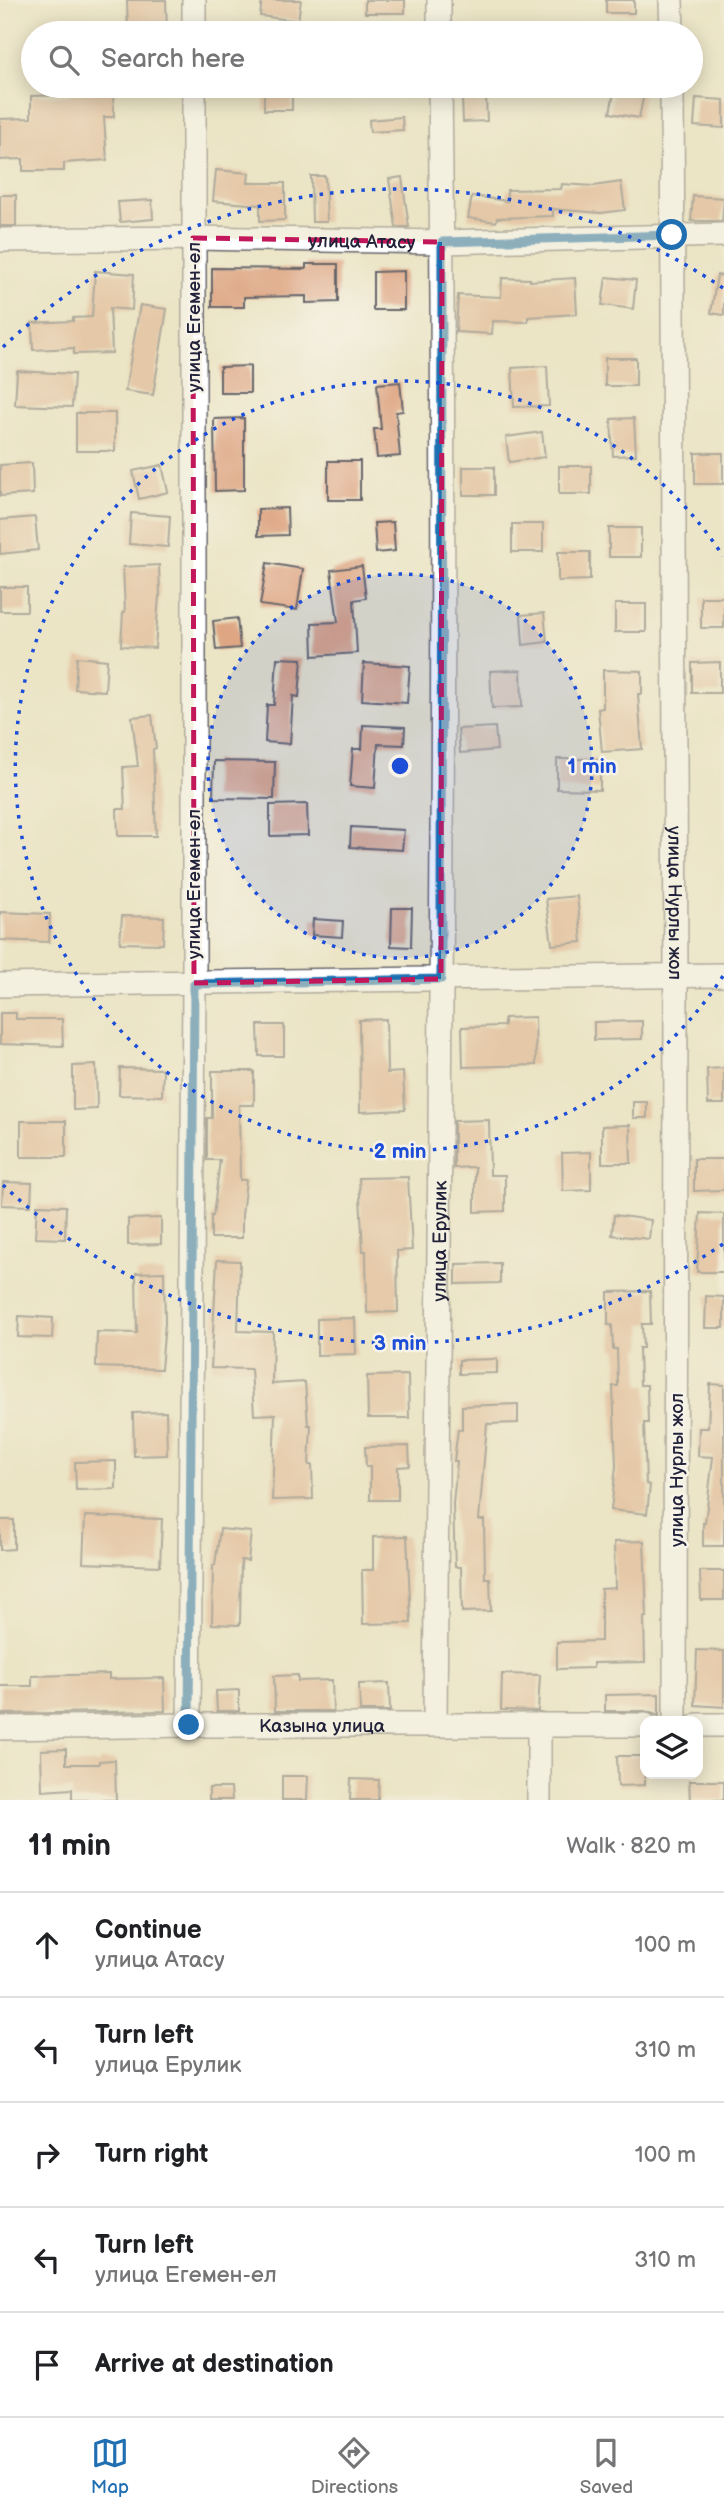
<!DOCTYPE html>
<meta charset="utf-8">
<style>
:root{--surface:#fff;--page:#f2f2f2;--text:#202124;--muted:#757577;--line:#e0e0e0;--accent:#1f6fb2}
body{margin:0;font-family:"Balsamiq Sans",sans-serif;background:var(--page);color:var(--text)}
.controls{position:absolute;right:21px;bottom:21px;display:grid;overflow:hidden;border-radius:14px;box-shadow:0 4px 18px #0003}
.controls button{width:63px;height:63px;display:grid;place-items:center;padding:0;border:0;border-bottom:2px solid var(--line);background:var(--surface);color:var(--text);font:35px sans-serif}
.stop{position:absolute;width:21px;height:21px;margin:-16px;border:5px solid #1f6fb2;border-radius:50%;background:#fff}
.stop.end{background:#1f6fb2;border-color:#fff;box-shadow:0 2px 7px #0008}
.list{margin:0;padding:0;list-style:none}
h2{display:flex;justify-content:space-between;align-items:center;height:91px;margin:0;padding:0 28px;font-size:30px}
h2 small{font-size:23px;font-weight:400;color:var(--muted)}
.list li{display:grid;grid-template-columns:46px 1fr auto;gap:21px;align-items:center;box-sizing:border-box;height:105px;padding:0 28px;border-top:2px solid var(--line)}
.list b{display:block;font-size:26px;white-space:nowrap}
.list p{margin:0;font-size:23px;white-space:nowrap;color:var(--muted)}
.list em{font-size:23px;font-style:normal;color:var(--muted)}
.icon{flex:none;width:38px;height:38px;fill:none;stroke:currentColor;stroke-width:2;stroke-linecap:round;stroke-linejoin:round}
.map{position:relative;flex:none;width:724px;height:1800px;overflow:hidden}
.search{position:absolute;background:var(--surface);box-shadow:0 4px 18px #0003;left:21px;right:21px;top:21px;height:77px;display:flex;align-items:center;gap:18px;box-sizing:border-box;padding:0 24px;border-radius:38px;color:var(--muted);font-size:26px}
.sheet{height:616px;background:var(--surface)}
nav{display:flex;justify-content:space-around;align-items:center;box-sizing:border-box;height:98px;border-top:2px solid var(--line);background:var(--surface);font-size:19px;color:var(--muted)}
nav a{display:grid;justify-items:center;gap:4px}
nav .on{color:var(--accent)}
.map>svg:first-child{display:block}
.building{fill:#dea683}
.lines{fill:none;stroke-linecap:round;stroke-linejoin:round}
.minor-casing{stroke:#68666b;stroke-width:26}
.minor{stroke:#fff;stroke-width:23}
.route{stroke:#1f6fb2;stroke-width:9}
.marked{fill:none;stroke:#c2185b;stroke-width:5;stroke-dasharray:14 9;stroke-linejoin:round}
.ring{fill:none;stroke:#1d4ed8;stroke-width:3.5;stroke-dasharray:3.5 7}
.labels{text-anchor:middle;stroke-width:5;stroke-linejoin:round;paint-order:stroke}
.street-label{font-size:19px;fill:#22223b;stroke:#f7f3e8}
.centre{fill:#1d4ed8;stroke:#f7f3e8;stroke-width:3.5}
.ring-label{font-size:21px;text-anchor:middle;font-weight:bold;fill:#1d4ed8;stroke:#f7f3e8;stroke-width:5;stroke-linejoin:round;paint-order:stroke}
</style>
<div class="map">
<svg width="724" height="1800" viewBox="0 0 724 1800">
<rect width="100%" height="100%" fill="#f7f3e8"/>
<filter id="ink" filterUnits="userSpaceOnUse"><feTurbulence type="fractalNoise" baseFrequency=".0143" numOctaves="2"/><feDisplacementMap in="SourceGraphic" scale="14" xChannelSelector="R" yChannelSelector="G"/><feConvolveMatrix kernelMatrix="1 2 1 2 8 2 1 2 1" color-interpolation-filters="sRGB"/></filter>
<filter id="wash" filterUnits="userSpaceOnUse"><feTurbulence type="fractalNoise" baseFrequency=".00686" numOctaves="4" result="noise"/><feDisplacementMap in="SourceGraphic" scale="28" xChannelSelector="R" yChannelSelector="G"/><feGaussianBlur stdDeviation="1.57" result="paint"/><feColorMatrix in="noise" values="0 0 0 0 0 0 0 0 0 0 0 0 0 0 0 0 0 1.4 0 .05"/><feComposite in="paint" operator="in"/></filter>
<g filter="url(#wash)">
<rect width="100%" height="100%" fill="#ebe4c5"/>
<g id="blocks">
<g class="building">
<path d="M127 0H166L167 33H128Z"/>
<path d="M262 0H301L298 21 260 16Z"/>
<rect x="365" y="0" width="40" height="13"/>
<rect x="606" y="0" width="28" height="13"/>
<path d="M70 86H113L114 117H104L107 160 64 163V171H23V159L0 160V119L31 118V96L70 95Z"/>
<rect x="264" y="86" width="28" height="24"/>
<path d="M615 86 645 89 639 118 610 113Z"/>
<path d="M486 97 487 121 463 122 462 98Z"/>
<path d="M696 98 724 100V128L694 126Z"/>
<path d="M402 117 403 130 370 132 369 120Z"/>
<path d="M216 170 249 173 248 183H285V220L260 221V205L213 201Z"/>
<path d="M311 176H325L327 222H312Z"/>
<path d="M402 177 409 227H396L389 179Z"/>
<path d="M621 182 625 210 601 213 553 209V216L497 218 496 222 468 218 472 196 507 201V190L561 189 562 184 594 186Z"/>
<rect x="0" y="195" width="16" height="31"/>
<path d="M693 196 724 198 722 221H691Z"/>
<path d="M152 200 153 219 120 222 118 202Z"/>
<path d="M306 264H338V302L306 303V296L244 297V307H212V268L306 269Z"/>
<path d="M95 271 134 274 132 310 110 308 112 353 74 354V348L33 350 32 323 73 321V318L92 317Z"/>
<path d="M404 271V310H373V272Z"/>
<path d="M717 275 724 276V315L711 313Z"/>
<path d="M606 277 636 280 633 309 602 305Z"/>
<path d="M502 278 530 279V281L575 278 577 314 528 317V322L493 321 492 334 456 332 458 295 501 297Z"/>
<path d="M140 305 167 309 153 395 125 391Z"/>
<rect x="605" y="358" width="31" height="28"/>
<path d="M250 366V393H220V367Z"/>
<path d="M547 366 549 406 514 407 512 368Z"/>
<path d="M17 371 74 374 72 407 15 405Z"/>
<path d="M400 382 403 411 396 412 400 456 377 458 374 429H381L377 384Z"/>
<rect x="76" y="413" width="39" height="38"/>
<path d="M244 418V490L215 491 214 419Z"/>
<path d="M634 418 636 455 613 456 611 419Z"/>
<path d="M542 432 545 457 509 462 506 437Z"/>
<rect x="695" y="453" width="28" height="31"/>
<rect x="328" y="461" width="32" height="39"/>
<path d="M32 463 33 494 0 496V465Z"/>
<path d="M162 465 168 492 139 499 133 471Z"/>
<rect x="559" y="466" width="32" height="28"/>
<rect x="463" y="467" width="31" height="28"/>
<path d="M287 508 288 535 258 536V509Z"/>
<path d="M131 513 170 516 168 547 129 544Z"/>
<path d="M35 517 38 550 0 554V520Z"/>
<path d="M393 522 395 551 376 553 374 523Z"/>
<rect x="512" y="524" width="31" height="28"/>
<rect x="609" y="528" width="32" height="29"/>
<path d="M558 552H590V580L558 581Z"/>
<path d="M267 563 303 569 297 610 260 605Z"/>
<path d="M159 565 160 596H159L155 648 121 646 123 612H125L123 567Z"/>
<path d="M362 566 366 598 354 600 357 653 313 656 312 623 338 622 331 570Z"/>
<rect x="0" y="587" width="27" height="24"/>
<rect x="701" y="597" width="23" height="31"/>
<rect x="615" y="604" width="31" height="28"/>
<path d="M544 613 547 642 523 645 521 615Z"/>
<path d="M237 618 240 648 216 650 213 621Z"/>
<path d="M77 657 107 660 105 691 75 689Z"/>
<path d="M277 658 302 659 299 697 293 696 290 744 265 742 267 705H274Z"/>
<path d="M720 662V693H692V663Z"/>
<path d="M364 663 410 666 407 703 362 700Z"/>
<path d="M521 670 522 707 492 708 490 671Z"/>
<path d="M603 670 642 671V694H638L642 749 602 752 598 709 603 708Z"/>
<path d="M152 715 156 748 153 749 156 836H118L117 809H125L123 767 138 766 132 717Z"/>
<path d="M363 725 405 727 404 745 378 744 375 788 350 786 353 749H362Z"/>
<path d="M495 727 497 750 460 753 458 729Z"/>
<path d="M557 759H600V790L557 789Z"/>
<path d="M214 761 275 762 274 799 213 798Z"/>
<path d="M307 804 308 835 270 836V805Z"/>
<path d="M351 827 404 830 402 850 350 847Z"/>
<path d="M577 896 582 942 552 945 546 899Z"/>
<path d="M392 908H412L411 947 391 946Z"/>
<path d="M0 912 50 914 49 942 0 940Z"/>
<path d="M122 916 164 917 163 944 120 943Z"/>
<path d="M313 919 343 921 342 937 312 935Z"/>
<path d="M0 1013H16V1019H62L63 1046 0 1044Z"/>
<path d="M535 1017 536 1065 463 1067 462 1027 504 1026V1018Z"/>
<path d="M386 1019 387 1073 403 1072 405 1110 360 1112 359 1020Z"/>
<path d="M642 1021V1039L594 1040V1022Z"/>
<path d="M258 1025H284V1056H259Z"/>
<path d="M96 1065 97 1109 73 1110V1066Z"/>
<path d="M120 1068 163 1069 162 1096 119 1095Z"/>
<path d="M724 1068V1104H708L707 1069Z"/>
<path d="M212 1071H254V1105H239L240 1180H246L242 1215V1238H211V1216H213L220 1160H207V1118H212Z"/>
<rect x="633" y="1102" width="14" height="16"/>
<path d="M489 1120 490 1175H505V1211L475 1212V1167L454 1168V1121Z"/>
<rect x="21" y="1121" width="45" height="36"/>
<path d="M630 1125 631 1163H602V1126Z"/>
<path d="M591 1152V1190L563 1191 562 1153Z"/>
<path d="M694 1159H724V1190L694 1191Z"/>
<path d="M408 1177 412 1250 397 1251 398 1312 367 1313 366 1251H363L359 1178Z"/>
<path d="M3 1182 32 1183 31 1206 2 1205Z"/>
<path d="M37 1205 66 1206 65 1239 35 1238Z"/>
<path d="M700 1213 724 1214V1272H697Z"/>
<path d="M614 1215 651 1220 649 1239 612 1235Z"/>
<path d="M161 1218V1244L128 1245V1219Z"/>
<path d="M217 1260 240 1261 238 1331 273 1332 272 1384 305 1382 308 1425H311L309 1465H312L313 1499 272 1500 275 1414 254 1415 251 1369 211 1368Z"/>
<path d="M500 1263V1283L456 1284V1264Z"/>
<path d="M164 1272 165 1323 161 1369 96 1367 97 1332 137 1333 136 1273Z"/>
<path d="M650 1291 651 1324H642L643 1348H639L640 1385H647L648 1423H644L646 1484 650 1485 647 1514 611 1510 616 1466 613 1386H618L617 1349H613L612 1325H608V1292Z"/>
<path d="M706 1296 724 1297V1328H705Z"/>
<path d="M19 1316 53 1318 52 1338 18 1337Z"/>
<path d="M355 1318 356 1354 317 1355V1319Z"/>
<path d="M497 1359V1373L459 1374V1360Z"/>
<path d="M408 1375 409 1418H368L367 1376Z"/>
<path d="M710 1384 724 1385V1546H703V1523H705L713 1457 698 1456 699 1428H708Z"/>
<path d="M518 1404V1423L487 1424 479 1520H484L485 1578H490L491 1611 462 1612 461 1567H455L453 1504 457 1461H454L458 1429 462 1430V1406Z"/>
<path d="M166 1412 167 1455 134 1456 133 1413Z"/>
<path d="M409 1446 410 1466 398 1467V1500H370V1467H366L365 1447Z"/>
<path d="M116 1461V1489L76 1490 75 1462Z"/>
<path d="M85 1516 162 1519 160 1566 83 1563Z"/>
<path d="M0 1520H14V1549L0 1550Z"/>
<path d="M220 1529 251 1532 248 1561 241 1560 240 1625 212 1624 213 1565H215Z"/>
<path d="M407 1536 411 1623 363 1624 362 1570H373V1537Z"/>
<path d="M644 1541 647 1617H644L645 1662 593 1663V1668L557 1669V1642L601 1641V1589L615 1588 614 1542Z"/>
<path d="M700 1571H724V1600H701Z"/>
<path d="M697 1650 724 1651V1707L695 1705Z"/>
<path d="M109 1674V1679L164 1678 165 1711 0 1714V1686H32V1676Z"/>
<path d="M502 1674 540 1675 538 1711 501 1710Z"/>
<path d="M298 1675V1681L332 1680 333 1711H275L274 1676Z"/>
<path d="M389 1683 390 1711H360L359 1684Z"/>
<path d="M239 1690V1711H217L216 1691Z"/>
<path d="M659 1694V1716L645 1711H605V1695Z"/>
<path d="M66 1749V1764H99V1761L115 1760 116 1800H72V1789L42 1791 41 1750Z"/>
<path d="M617 1756H645V1785L618 1786Z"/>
<path d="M282 1776H308L307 1800H282Z"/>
<path d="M351 1779 379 1780 378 1800H350Z"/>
<path d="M689 1781H724V1800H690Z"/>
<path d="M209 1788H231L232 1800H209Z"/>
</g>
</g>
</g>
<g filter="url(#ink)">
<use href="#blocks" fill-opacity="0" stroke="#68666b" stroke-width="2"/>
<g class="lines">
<defs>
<g id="minor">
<path d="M439 0V33"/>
<path d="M671 0 672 33"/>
<path d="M194 33V0"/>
<path id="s1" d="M672 86 676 976 675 1721"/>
<path id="s2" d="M0 240 193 238 442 242 724 235"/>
<path d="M0 985 724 975"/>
<path id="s3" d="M435 1724C439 1178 447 632 440 86"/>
<path d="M189 1725 194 983V86"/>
<path d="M698 1725H724"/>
<path id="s4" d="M0 1728 189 1725H645"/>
<path d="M539 1800V1725"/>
</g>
</defs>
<use href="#minor" class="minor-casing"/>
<use href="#minor" class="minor"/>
</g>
</g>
<g class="lines" filter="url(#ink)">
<path class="route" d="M189 1725 194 984 441 979 442 242 672 235"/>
</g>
<path d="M0 0H724V1800H0ZM193 238 442 242 441 979 194 983Z" fill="#ebe4c5" fill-opacity=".55" fill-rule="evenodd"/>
<path class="marked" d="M193 238 442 242 441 979 194 983Z"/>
<circle cx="400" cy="766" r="192" fill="#1d4ed8" fill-opacity=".12"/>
<g class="ring">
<circle cx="400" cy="766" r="192"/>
<path d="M723 976A385 385 0 1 1 723 556"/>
<path d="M723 1244A577 577 0 0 1 3 1185M3 347A577 577 0 0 1 723 288"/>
</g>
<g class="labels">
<g class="street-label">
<text dy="7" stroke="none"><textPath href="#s2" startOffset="362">улица Атасу</textPath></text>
<text transform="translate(193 317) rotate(-90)" y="7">улица Егемен-ел</text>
<text transform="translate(193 884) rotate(-90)" y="7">улица Егемен-ел</text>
<text dy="7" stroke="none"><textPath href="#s1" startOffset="817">улица Нурлы жол</textPath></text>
<text dy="7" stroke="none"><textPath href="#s3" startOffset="483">улица Ерулик</textPath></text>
<text transform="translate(676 1470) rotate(-90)" y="7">улица Нурлы жол</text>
<text dy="7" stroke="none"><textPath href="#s4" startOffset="322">Казына улица</textPath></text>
</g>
</g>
<circle cx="400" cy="766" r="10" class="centre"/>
<g class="ring-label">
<text x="592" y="773">1 min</text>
<text x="400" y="1158">2 min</text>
<text x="400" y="1350">3 min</text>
</g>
</svg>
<div class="controls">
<button><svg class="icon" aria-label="layers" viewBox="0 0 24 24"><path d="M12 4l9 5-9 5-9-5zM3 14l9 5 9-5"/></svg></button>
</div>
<div class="stop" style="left:672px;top:235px"></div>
<div class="stop end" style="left:189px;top:1725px"></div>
<div class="search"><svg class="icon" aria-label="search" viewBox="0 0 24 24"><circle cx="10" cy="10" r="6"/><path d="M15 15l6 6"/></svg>Search here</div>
</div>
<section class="sheet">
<h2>11 min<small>Walk · 820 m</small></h2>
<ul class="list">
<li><svg class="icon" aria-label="ahead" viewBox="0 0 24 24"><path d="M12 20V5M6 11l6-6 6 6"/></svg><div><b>Continue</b><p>улица Атасу</p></div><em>100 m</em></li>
<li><svg class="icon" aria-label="left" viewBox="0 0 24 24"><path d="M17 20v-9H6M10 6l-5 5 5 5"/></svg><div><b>Turn left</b><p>улица Ерулик</p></div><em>310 m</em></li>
<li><svg class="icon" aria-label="right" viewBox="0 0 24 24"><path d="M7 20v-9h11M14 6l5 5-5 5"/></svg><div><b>Turn right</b></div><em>100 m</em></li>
<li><svg class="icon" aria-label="left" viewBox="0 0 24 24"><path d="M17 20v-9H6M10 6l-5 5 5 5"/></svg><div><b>Turn left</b><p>улица Егемен-ел</p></div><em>310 m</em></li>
<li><svg class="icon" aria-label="arrive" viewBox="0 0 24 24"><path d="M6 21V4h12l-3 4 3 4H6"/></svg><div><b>Arrive at destination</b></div></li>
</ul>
</section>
<nav>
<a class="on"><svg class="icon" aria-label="map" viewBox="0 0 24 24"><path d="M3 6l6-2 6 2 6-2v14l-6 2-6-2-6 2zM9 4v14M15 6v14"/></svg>Map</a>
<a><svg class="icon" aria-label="directions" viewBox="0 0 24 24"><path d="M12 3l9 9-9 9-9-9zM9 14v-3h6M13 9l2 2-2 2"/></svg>Directions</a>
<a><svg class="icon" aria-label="saved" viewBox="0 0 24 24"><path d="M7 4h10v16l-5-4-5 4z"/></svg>Saved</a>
</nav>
